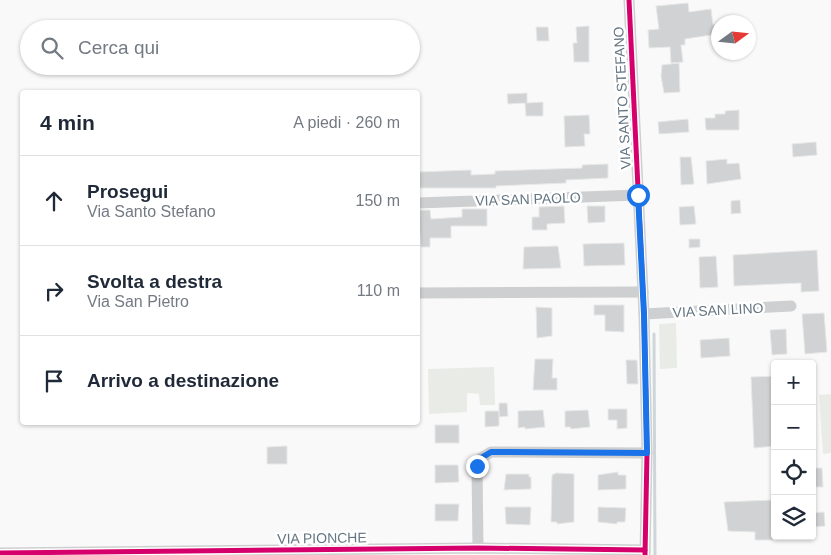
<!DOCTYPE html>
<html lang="it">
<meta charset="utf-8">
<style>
:root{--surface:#fff;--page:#f6f6f7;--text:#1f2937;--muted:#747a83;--line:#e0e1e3}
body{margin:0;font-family:Helvetica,sans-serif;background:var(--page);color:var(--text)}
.controls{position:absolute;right:15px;bottom:15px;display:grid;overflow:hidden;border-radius:5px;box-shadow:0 1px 4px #0004}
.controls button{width:45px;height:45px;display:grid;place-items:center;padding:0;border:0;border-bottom:1px solid var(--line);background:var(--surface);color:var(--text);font:25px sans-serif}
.compass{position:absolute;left:711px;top:15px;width:45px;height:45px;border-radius:50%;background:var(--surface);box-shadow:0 1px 4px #0004;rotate:75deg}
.stop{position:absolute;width:15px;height:15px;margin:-11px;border:4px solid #1a73e8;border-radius:50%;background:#fff}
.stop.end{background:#1a73e8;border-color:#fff;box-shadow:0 1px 5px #0008}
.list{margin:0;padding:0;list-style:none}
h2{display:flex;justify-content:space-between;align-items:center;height:65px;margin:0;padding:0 20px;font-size:21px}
h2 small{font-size:16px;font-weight:400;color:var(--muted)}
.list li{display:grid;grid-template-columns:32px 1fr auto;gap:15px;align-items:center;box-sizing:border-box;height:90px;padding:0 20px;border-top:1px solid var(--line)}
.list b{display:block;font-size:19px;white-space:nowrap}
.list p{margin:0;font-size:16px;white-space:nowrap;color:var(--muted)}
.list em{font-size:16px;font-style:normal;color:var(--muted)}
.icon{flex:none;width:28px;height:28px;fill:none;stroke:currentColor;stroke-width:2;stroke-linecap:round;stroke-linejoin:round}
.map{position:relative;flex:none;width:831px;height:555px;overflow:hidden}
.search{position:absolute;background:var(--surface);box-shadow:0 1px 4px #0004;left:20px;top:20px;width:400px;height:55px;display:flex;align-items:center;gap:12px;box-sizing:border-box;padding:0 18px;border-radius:28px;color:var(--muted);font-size:19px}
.panel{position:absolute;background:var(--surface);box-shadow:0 1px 4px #0004;left:20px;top:90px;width:400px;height:335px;border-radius:5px}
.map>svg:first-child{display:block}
.green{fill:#e8ebe6}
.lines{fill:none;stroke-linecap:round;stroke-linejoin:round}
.stream{stroke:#ced6d9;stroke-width:3}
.building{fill:#d0d2d3;stroke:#e8e8e8}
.minor{stroke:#cecfd0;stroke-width:11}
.cycleway-casing{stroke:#fff;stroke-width:8}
.cycleway{stroke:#d6006c;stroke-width:5}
.route{stroke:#1a73e8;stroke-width:6}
.labels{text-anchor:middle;stroke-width:5;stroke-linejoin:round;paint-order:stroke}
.street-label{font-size:14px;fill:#657683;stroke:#fff}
</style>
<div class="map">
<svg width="831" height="555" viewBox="0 0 831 555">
<rect width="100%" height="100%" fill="#f9f9f9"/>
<g class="green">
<path d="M676 323 677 368 660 369 659 324Z"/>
<path d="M494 367 495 405H480L479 394 467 393V412L429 414 428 369Z"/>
<path d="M831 394V453L823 454 819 395Z"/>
</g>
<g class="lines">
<path class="stream" d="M654 334 655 555"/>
</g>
<g class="building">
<path d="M688 3 689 12 711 9 713 25 718 24V34L685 39V45H681L683 62 671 63 670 47 649 48 648 30 659 29 656 6Z"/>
<path d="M589 26V62H574L573 43H577L576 27Z"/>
<path d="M536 27H548L549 41H537Z"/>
<path d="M679 63 680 92 664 93 661 76 662 65Z"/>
<path d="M527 93V103L543 102V116H526L525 103 508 104 507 94Z"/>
<path d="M739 110V130H706L705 118H715V114H725V111Z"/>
<path d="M589 115 590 134H584L585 146 565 147 564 116Z"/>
<path d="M688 119 689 132 659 134 658 122Z"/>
<path d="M816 142 817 155 793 157 792 144Z"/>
<path d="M680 157H691L694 184 681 185Z"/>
<path d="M727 159V164L739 163 741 179 707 184 706 161Z"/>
<path d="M608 164V178L566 180V183L496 186V188H418V172L471 170V175L495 174V171L582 168V165Z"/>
<path d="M740 200 741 213 731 214V201Z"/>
<path d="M564 206 565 223 547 224V230H532V217H539V207Z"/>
<path d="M587 206H605V222L588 223Z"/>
<path d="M694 206 696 224 680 225 679 207Z"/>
<path d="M462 209H487V226H451V238H430V247H421L418 210H430L431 219 462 217Z"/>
<path d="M689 239H700V247L689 248Z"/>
<path d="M624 243 625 265 584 266 583 244Z"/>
<path d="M558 246 561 268 523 269 524 247Z"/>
<path d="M817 250 819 291 801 292V283L734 286 733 255Z"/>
<path d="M716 256 718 287 700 288 699 257Z"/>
<path d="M594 305H624V332L605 331V315H594Z"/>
<path d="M536 307 552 308V336L537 338Z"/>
<path d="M824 313 827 352 805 354 802 314Z"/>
<path d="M786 329 787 354 772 355 770 330Z"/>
<path d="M729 338 730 356 701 358 700 340Z"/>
<path d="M535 359H553L552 378H557V390H533Z"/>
<path d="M626 360H637L638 384H627Z"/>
<path d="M775 376V446L754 448 751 377Z"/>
<path d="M499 403H507L508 416 499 417Z"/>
<path d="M608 409H627V428L617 429V420H608Z"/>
<path d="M543 410 545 427 525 429V427L518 428V411Z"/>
<path d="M588 410 590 427 571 429 570 427H565V411Z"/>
<path d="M485 411H499V426L485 427Z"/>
<rect x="435" y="425" width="24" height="18"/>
<path d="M287 446V464H267V447Z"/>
<path d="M435 465H458L459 482 435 483Z"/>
<path d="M812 468H822L823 487H812Z"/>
<path d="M618 472V475H626V489L598 490V475Z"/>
<path d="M556 473 574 474V522L557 524V522H551L552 475Z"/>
<path d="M506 474H529V477H531V489L504 490Z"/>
<path d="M772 500 774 540H755V532L728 531 724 502Z"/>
<path d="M435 504H459L458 521H435Z"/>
<path d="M505 507H531L530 525 506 524Z"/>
<path d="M598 507 626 508 625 522H617V524L598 522Z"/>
<path d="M824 512 825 526 812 527V513Z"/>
</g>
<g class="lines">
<g class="minor">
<path d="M629 0 644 314 647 453 645 555"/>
<path d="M418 203 638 195"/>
<path d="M418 293 643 292"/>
<path d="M644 314 791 306"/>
<path d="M478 548 477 466 481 458 491 452 647 453"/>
<path d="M0 553 478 548 645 550"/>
</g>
<defs>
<g id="cycleway">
<path d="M629 0 644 314 647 453 645 555"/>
<path d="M0 553 478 548 645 550"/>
</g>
</defs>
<use href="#cycleway" class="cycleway-casing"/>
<use href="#cycleway" class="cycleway"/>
</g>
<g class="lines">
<path class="route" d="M477 466 481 458 491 452 647 453 644 314 638 195"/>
</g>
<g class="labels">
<g class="street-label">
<text transform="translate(622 98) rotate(-93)" y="5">VIA SANTO STEFANO</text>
<text transform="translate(528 199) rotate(-2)" y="5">VIA SAN PAOLO</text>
<text transform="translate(718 310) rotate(-3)" y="5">VIA SAN LINO</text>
<text transform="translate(322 538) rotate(-1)" y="5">VIA PIONCHE</text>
</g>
</g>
</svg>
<div class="controls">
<button>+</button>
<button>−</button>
<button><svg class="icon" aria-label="locate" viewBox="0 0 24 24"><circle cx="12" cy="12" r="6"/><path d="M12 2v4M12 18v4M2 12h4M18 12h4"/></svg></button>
<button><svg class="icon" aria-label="layers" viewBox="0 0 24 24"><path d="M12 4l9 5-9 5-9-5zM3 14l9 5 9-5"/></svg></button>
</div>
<svg class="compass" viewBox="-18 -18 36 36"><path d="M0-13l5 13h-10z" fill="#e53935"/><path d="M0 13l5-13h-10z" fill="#747a83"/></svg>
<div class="stop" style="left:638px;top:195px"></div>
<div class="stop end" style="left:477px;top:466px"></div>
<div class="search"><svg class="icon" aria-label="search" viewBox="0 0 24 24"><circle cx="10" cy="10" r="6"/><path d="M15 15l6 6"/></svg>Cerca qui</div>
<section class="panel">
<h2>4 min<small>A piedi · 260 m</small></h2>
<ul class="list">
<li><svg class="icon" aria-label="ahead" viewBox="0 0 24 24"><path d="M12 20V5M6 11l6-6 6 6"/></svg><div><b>Prosegui</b><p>Via Santo Stefano</p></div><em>150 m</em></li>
<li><svg class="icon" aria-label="right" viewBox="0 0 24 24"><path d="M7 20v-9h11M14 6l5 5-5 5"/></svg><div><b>Svolta a destra</b><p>Via San Pietro</p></div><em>110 m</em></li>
<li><svg class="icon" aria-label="arrive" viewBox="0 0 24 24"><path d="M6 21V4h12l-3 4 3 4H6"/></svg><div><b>Arrivo a destinazione</b></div></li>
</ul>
</section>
</div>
